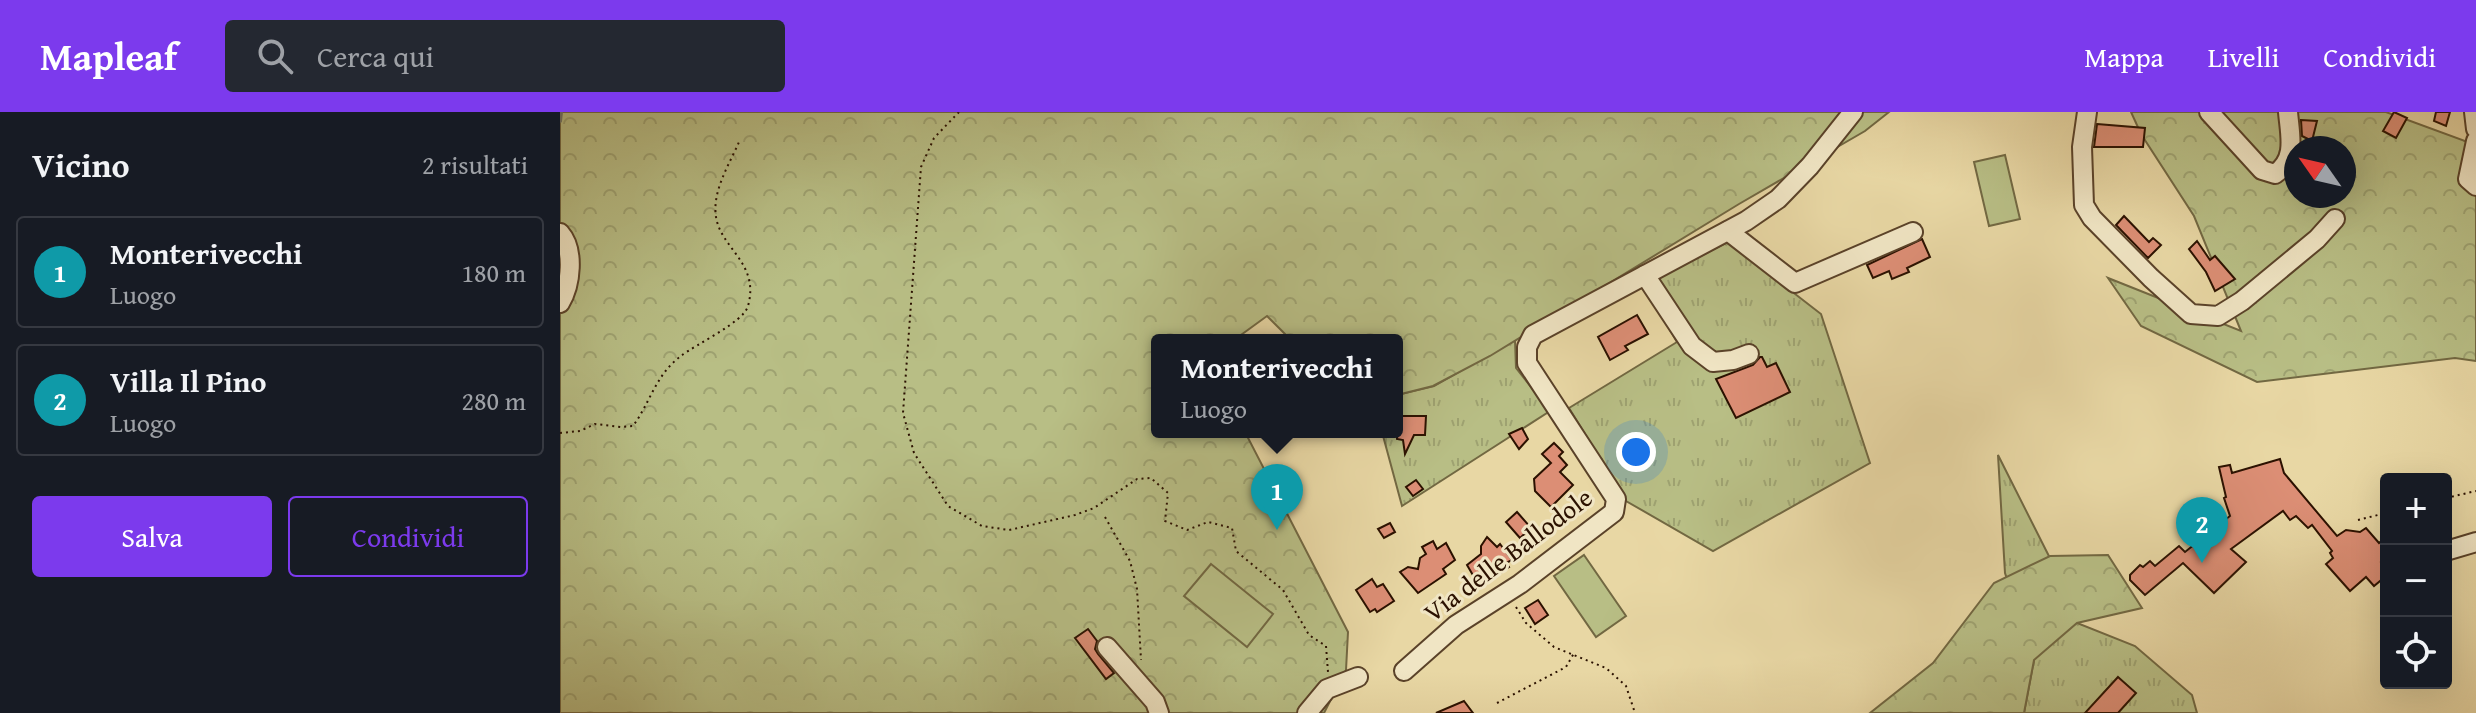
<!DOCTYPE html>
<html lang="it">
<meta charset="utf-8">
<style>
:root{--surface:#171b24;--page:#242831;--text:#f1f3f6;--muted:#9ea1a6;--line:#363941;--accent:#7c3aed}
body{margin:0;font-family:"Gentium Book Plus",serif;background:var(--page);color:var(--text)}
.controls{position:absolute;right:24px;bottom:24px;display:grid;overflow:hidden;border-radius:8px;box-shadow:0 8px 32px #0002}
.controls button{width:72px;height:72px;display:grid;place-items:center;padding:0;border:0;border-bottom:2px solid var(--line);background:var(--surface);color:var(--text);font:40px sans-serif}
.compass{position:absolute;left:1724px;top:24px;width:72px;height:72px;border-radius:50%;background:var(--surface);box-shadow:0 8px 32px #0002;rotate:304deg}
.you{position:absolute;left:1076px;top:340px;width:28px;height:28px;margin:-20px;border:6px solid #fff;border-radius:50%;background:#1a73e8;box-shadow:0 0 0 12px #1a73e833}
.badge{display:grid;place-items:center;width:52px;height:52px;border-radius:50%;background:var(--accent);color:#fff;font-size:26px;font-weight:700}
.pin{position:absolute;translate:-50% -66px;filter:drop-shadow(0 2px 4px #0008)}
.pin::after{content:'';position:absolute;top:42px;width:28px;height:24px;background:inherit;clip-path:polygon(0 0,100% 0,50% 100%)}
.popup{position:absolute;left:591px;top:222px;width:252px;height:104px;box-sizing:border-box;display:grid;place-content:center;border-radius:8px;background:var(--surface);filter:drop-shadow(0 2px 6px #0005);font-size:26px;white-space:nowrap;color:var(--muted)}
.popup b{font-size:30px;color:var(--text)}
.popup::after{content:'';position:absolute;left:50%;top:100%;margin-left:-16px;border:16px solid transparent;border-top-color:var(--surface)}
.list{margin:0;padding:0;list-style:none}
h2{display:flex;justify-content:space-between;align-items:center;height:104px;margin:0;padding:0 32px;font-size:34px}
h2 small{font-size:26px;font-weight:400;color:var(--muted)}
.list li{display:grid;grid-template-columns:52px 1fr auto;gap:24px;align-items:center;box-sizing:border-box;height:112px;margin:0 16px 16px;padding:0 16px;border:2px solid var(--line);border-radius:8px}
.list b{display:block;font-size:30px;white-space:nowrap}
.list p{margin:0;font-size:26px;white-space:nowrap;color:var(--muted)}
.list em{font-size:26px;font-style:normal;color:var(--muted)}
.actions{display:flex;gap:16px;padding:24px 32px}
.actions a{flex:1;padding:18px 0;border:2px solid var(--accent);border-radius:8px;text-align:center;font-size:28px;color:var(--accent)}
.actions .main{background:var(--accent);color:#fff}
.icon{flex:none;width:44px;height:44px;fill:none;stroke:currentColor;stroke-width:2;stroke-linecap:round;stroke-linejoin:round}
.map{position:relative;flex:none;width:1916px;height:601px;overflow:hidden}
header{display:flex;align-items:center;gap:48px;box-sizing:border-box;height:112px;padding:0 40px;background:var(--accent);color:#fff}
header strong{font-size:38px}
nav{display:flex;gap:44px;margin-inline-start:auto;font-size:28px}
.search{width:560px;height:72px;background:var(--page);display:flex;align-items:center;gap:20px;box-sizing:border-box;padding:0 28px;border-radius:8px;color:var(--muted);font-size:30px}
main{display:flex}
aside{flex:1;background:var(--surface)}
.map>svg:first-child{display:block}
.grass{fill:url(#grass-tufts);stroke:#726842;stroke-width:2}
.forest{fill:url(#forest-crowns);stroke:#726842;stroke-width:2;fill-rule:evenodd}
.pitch{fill:#b8be85;stroke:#726842;stroke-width:2}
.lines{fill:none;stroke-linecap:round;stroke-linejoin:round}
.stream{stroke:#6e756a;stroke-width:4}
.building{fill:#dc8e75;stroke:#2b1100;stroke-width:2}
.minor-casing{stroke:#5a4229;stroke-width:22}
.path{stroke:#2b1100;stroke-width:2;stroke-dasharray:2 4;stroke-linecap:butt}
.minor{stroke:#f0e5c4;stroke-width:18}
.labels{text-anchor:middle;stroke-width:6;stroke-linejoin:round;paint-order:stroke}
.street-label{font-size:26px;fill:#2b1100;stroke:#f0e5c4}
</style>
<header>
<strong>Mapleaf</strong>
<div class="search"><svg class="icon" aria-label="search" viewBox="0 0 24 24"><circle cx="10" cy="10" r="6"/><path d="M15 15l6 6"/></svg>Cerca qui</div>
<nav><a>Mappa</a><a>Livelli</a><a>Condividi</a></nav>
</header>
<main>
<aside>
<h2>Vicino<small>2 risultati</small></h2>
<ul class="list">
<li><span class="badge" style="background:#0f9aa8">1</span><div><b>Monterivecchi</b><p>Luogo</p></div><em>180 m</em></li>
<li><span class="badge" style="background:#0f9aa8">2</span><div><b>Villa Il Pino</b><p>Luogo</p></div><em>280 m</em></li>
</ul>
<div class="actions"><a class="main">Salva</a><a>Condividi</a></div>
</aside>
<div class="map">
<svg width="1916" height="601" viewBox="0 0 1916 601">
<defs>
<pattern id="grass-tufts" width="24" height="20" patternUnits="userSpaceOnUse" patternTransform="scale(2)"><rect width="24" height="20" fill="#b8be85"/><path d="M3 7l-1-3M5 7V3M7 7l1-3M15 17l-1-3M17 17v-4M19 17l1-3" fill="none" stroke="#9ea271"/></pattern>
<pattern id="forest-crowns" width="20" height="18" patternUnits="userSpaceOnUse" patternTransform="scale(2)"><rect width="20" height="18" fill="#b8be85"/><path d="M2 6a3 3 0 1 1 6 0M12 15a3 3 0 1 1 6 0" fill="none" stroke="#9ea271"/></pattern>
</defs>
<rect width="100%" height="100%" fill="#e8d7a4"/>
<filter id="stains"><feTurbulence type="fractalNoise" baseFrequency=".0025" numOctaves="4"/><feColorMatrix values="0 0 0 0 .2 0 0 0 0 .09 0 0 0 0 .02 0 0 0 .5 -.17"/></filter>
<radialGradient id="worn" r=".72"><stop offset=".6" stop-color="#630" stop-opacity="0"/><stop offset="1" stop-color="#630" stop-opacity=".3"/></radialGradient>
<g class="grass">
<path d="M1168 130 1261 202 1310 351 1153 439 1066 389 1009 296 1117 230 1084 173Z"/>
<path d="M955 228 956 256 990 299 842 394 822 320H837V283L874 274Z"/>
<path d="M1438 343 1506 478 1517 511 1575 534 1632 583 1637 601H1464L1474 548 1445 461Z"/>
</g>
<g class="forest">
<path d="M0 0H1329L1305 19 1179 92 930 244 873 274 837 283V228H731L707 204 674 228H597V320H685L788 520 786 558 764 601H0Z"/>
<path d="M1571 0H1826L1916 33V249L1895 246 1697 270 1581 214 1548 166 1681 219 1634 104 1581 22ZM1736 36H1784V84H1736Z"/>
<path d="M1548 443 1582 496 1517 511 1474 548 1464 601H1310L1373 551 1434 471 1490 444Z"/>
</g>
<g class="pitch">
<path d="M1445 43 1460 107 1429 114 1414 50Z"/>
<path d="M1024 443 1066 504 1036 525 994 464Z"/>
<path d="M651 452 713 502 687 535 624 484Z"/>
</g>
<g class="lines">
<path class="stream" d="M0 9 1 0"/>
</g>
<g class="building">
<path d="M1834 0 1847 6 1836 26 1823 19Z"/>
<path d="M1876 0H1890L1886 14 1874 9Z"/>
<path d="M1741 8 1757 9 1752 29 1742 24Z"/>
<path d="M1537 12 1585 16 1583 35H1534Z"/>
<path d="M1564 104 1589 130 1593 126 1601 133 1588 146 1556 113Z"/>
<path d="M1362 127 1370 145 1347 156 1349 160 1332 167 1329 159 1313 166 1307 153Z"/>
<path d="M1637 129 1650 148 1655 144 1675 167 1655 179 1646 160 1629 137Z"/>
<path d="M1077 203 1088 222 1065 234 1068 238 1050 248 1038 225Z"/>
<path d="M1200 245H1202L1207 255 1216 251 1230 280 1176 306 1156 267 1193 253Z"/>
<path d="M837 304H866L865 323H854L845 342 843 328 837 327Z"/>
<path d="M962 316 968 327 959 337 949 322Z"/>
<path d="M994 331 1003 340 999 344 1007 353 1000 360 1013 373 991 395 975 379 974 367 991 351 982 342Z"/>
<path d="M1720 347 1724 361 1777 424 1786 418 1800 420 1806 416 1819 431 1826 425V445L1821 450 1826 456V464L1814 474 1806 465 1790 479 1766 452 1773 446 1770 441 1772 439 1752 413 1748 416 1736 404 1730 408 1723 399 1671 437 1686 450 1654 481 1623 451 1585 483 1570 468V463L1580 453 1583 455 1590 449 1595 454 1619 434 1625 440 1670 404 1664 386 1666 385 1659 355 1670 353 1672 361Z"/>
<path d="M856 368 863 377 853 384 846 375Z"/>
<path d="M957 400 971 416 960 426 946 410Z"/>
<path d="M830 411 835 420 824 426 818 417Z"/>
<path d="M927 425 937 435 940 432 952 448 946 451 949 455 931 468 927 463 917 470 907 453 921 442V434Z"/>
<path d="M873 429 877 437 886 431 895 448 883 457 886 462 858 481 840 460 848 455 858 457 860 446 866 442 862 435Z"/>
<path d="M812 467 817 475 823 472 834 489 817 500 815 497 810 500 796 478Z"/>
<path d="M978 488 988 503 975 512 965 496Z"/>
<path d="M528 517 537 529 535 537 538 542 554 561 546 567 515 526Z"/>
<path d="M1558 565 1576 581 1558 601H1525Z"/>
<path d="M904 589 913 601H876Z"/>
</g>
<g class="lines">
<defs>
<g id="minor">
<path d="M1527 0 1522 35 1524 93 1532 106 1591 166 1631 202 1658 204 1682 189 1757 127 1775 107"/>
<path d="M1649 0 1702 58 1715 62C1737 47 1730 24 1728 0"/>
<path d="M1914 0 1916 17"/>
<path d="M1916 29 1908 67 1916 74"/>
<path d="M1168 119 1235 171 1353 120"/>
<path d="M0 121C15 138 11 173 0 191"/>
<path d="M1085 163 1132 234 1153 250 1173 248 1189 242"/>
<path d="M1886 439 1916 430"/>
<path d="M547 535 595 590 599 601"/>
<path d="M844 559 896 513 960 472 1054 400 1056 387 967 251V235L973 223 1186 109 1218 87 1250 54 1293 0"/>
<path d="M747 601 767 577 798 565"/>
</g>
</defs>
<use href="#minor" class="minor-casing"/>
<g class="path">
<path d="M399 0 374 26 361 55 343 301 354 341 388 394 422 414 449 418 515 403 534 396 577 367 591 366 608 381 605 409 627 418 648 410 672 416 676 439 723 478 749 523 766 534 768 560"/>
<path d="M0 321 20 319 35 312 61 315 73 314C90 291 96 262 121 244 136 232 184 210 188 194 200 151 161 137 156 105 152 79 169 53 179 30"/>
<path d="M1886 386 1916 379"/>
<path d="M545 405 570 449 577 477 581 548"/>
<path d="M1798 408 1826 401"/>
<path d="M956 495 966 511 994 535 1046 556 1066 574 1075 601"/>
<path d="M937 591 1006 555 1014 541"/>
</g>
<use href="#minor" class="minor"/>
</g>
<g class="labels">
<g class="street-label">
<text transform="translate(948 443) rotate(-37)" y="9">Via delle Ballodole</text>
</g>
</g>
<rect width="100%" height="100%" filter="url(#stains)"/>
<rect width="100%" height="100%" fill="url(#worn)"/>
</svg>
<div class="controls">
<button>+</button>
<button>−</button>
<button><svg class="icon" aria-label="locate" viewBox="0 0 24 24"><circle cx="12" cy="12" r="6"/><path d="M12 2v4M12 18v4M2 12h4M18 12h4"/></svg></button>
</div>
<svg class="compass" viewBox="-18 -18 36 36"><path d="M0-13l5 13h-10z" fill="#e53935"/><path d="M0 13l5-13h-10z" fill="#9ea1a6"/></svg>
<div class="you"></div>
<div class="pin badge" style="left:717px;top:418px;background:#0f9aa8">1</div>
<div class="popup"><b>Monterivecchi</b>Luogo</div>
<div class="pin badge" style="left:1642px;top:451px;background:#0f9aa8">2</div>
</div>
</main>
